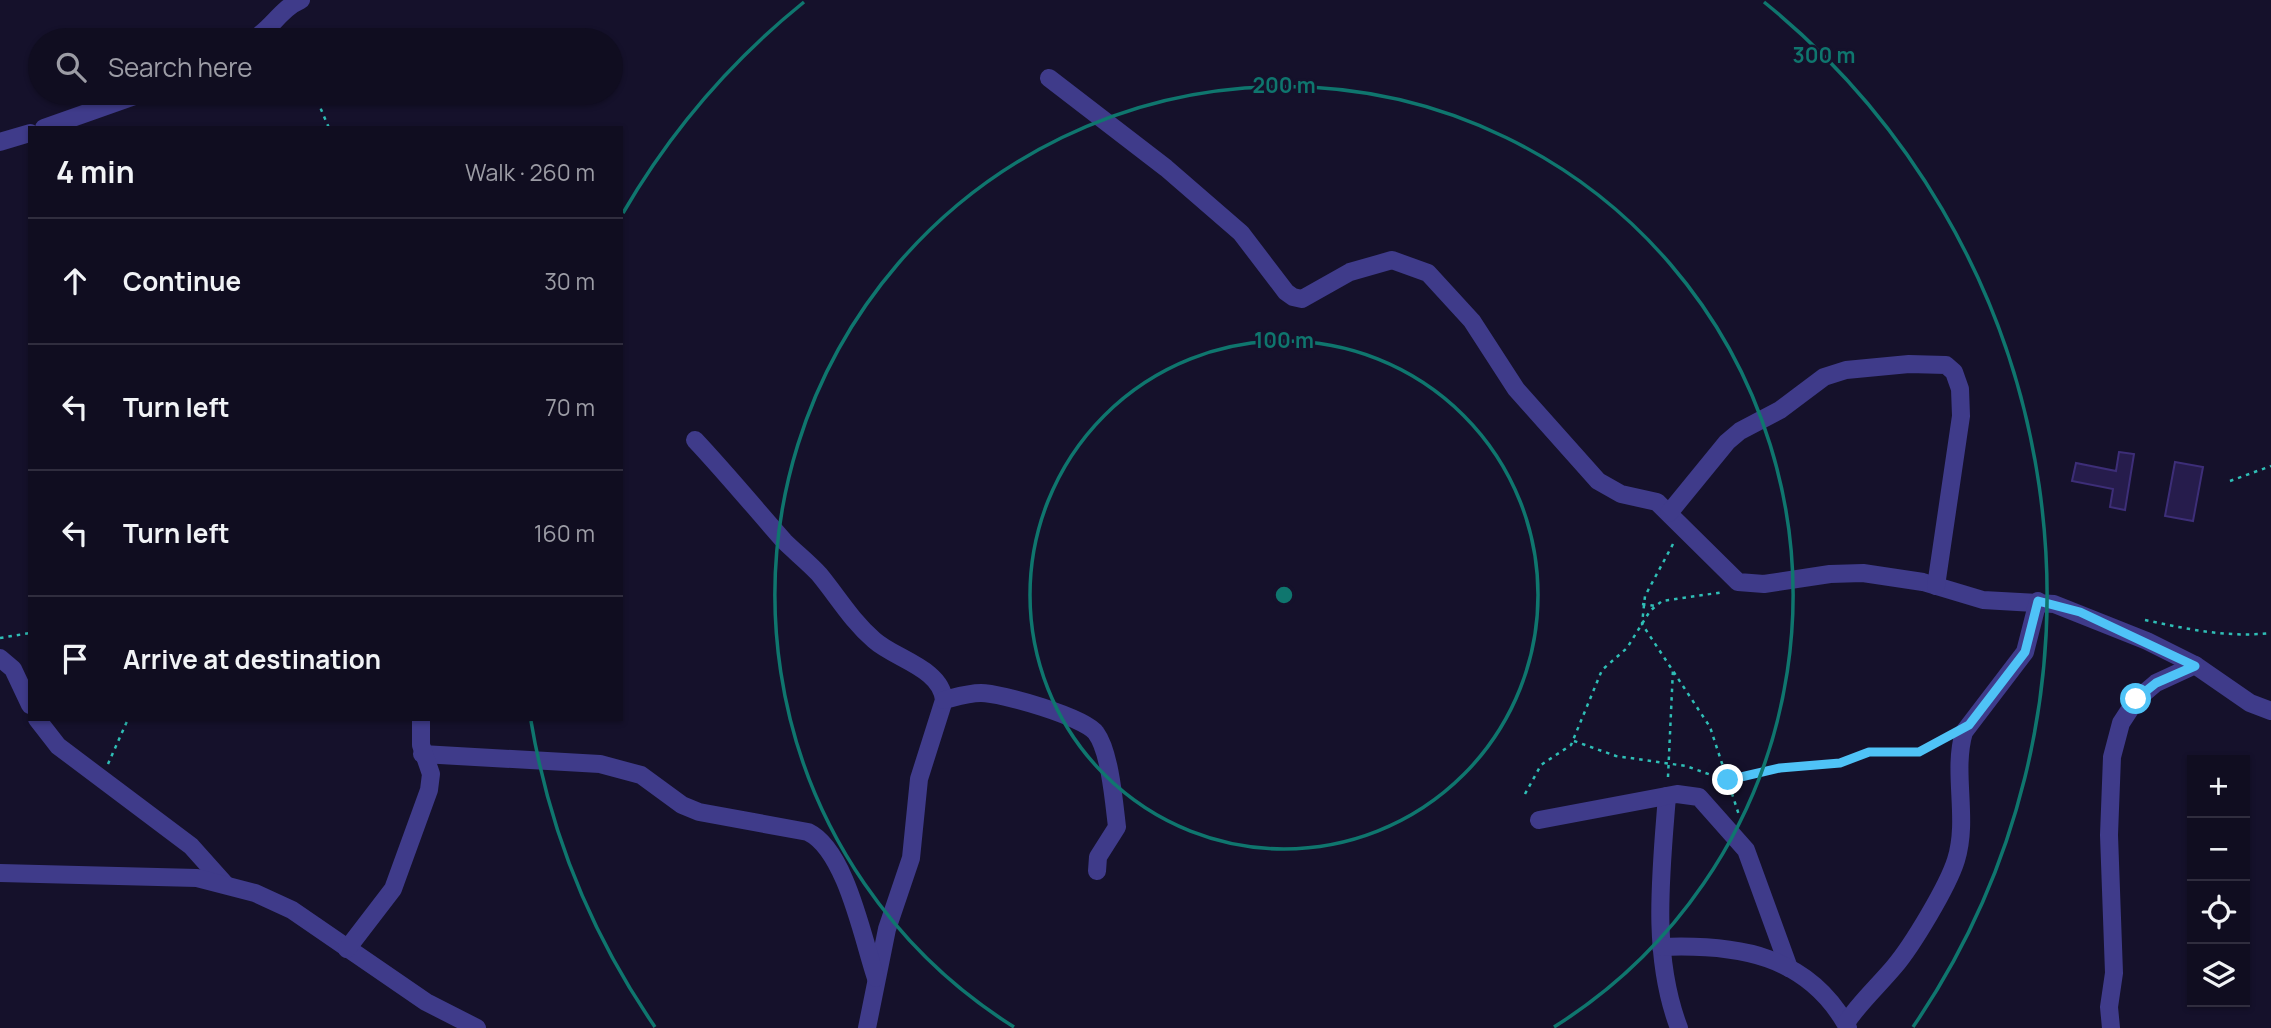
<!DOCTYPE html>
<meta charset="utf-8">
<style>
:root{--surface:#100d20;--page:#1e1b2d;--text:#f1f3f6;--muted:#9c9ca5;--line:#302d3e}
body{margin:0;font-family:Manrope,sans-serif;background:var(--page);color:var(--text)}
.controls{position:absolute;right:21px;bottom:21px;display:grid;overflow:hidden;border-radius:0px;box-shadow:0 2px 5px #0004}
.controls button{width:63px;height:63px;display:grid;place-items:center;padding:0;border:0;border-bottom:2px solid var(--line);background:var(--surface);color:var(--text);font:35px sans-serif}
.stop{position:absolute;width:21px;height:21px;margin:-16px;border:5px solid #4fc3f7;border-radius:50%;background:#fff}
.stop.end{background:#4fc3f7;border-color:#fff;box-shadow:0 2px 7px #0008}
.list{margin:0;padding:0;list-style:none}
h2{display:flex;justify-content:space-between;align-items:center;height:91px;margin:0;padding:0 28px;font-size:30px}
h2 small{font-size:23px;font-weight:400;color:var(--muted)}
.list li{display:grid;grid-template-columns:46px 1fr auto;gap:21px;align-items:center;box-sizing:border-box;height:126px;padding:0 28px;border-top:2px solid var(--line)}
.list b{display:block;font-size:26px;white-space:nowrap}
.list em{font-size:23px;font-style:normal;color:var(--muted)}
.icon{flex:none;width:38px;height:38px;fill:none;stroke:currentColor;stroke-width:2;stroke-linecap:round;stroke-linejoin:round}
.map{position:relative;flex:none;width:2271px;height:1028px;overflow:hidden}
.search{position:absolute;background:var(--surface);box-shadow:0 2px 5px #0004;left:28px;top:28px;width:595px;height:77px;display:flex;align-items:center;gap:18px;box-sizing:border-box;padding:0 24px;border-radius:38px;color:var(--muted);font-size:26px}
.panel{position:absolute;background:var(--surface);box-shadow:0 2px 5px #0004;left:28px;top:126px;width:595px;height:595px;border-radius:0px}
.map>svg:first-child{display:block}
.building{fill:#261c4c;stroke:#3d2e78;stroke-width:2}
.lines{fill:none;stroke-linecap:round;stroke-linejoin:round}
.path{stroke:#2fbeb6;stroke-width:2.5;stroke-dasharray:3.5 5;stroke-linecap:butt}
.minor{stroke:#3f3b8a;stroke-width:18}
.route{stroke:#4fc3f7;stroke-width:9}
.ring{fill:none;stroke:#0f766e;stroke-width:3.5}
.centre{fill:#0f766e;stroke:#15112b;stroke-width:3.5}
.ring-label{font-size:21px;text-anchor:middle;font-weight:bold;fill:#0f766e;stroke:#15112b;stroke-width:5;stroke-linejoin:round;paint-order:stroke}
</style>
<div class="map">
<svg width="2271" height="1028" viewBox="0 0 2271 1028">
<rect width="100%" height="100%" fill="#15112b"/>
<g class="building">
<path d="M2119 452 2134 454 2125 510 2110 507 2113 489 2072 481 2076 463 2116 471Z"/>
<path d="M2175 462 2203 467 2193 521 2165 516Z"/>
</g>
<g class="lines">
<g class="path">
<path d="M314 93 329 128"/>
<path d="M2230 481 2271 466"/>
<path d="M1673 544 1645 596 1642 624 1710 727 1739 815"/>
<path d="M1642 604 1655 606"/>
<path d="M2145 620C2187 629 2228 638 2271 633"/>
<path d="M0 638 30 633"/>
<path d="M1574 741 1616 756 1686 766 1728 781 1780 768 1840 763 1869 752H1919L1947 735"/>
<path d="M108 764 128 719"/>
<path d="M1668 777 1673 669"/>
<path d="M1525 794 1541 765 1571 745 1602 670 1627 648 1650 611 1662 601 1724 592"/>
</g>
<g class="minor">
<path d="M252 40C272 29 280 9 301 0"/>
<path d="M1049 78 1166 168 1241 233 1286 292 1293 297 1302 299 1350 272 1392 260 1428 273 1472 321 1516 389 1598 481 1621 494 1657 502 1738 582 1764 584 1830 574 1863 573 1923 582 1983 600 2054 604 2147 641 2195 665 2250 703 2271 711"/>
<path d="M44 128 143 93"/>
<path d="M0 142 30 133"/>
<path d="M695 440C726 473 754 507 784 541 795 552 808 562 819 574 838 597 851 620 874 640 895 659 941 668 944 700L919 779 911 858 887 929 867 1028"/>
<path d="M1669 513 1727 442 1740 431 1780 410 1824 377 1846 370 1909 364 1946 365 1954 372 1960 389 1961 416 1936 586"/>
<path d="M0 658 13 669 30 705"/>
<path d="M944 700C956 697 968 693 981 693 1001 693 1085 717 1096 733 1110 752 1114 802 1117 827L1098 857 1097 871"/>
<path d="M37 719 58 746 191 846 225 884"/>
<path d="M422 754 600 764 641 775 682 805 699 812 808 832C846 850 863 940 876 978"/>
<path d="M1667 796C1661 873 1651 955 1679 1028"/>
<path d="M1539 820 1677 794 1699 797 1746 850 1789 968"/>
<path d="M0 873 197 878 255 893 292 910 426 1002 477 1028"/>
<path d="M1661 947C1736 944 1808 954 1848 1028"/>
<path d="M347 949 393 889 429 790 431 774 421 745V719"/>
<path d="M1846 1023C1860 1002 1878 986 1894 967 1912 946 1948 886 1956 860 1969 818 1952 773 1964 732L2025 652 2038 601"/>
<path d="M2111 1028 2109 1007 2114 973 2109 835 2112 757 2121 723 2136 700 2156 683 2195 665"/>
</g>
</g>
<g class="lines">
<path class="route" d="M1728 780 1780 768 1840 763 1869 752H1919L1969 725 2025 652 2038 601 2080 612 2195 666 2156 683 2136 699"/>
</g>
<g class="ring">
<circle cx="1284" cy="595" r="254"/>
<path d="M1014 1027A509 509 0 1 1 1554 1027"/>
<path d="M655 1027A763 763 0 0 1 531 721M623 213A763 763 0 0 1 804 2M1764 2A763 763 0 0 1 1913 1027"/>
</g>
<circle cx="1284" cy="595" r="10" class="centre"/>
<g class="ring-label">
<text x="1824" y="63">300 m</text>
<text x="1284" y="93">200 m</text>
<text x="1284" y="348">100 m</text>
</g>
</svg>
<div class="controls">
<button>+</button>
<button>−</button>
<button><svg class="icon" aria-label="locate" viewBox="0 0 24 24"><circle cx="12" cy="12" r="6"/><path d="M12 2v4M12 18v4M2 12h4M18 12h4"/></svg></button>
<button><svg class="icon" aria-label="layers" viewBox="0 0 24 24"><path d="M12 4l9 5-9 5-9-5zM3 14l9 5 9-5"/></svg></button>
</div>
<div class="stop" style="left:2136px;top:699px"></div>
<div class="stop end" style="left:1728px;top:780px"></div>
<div class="search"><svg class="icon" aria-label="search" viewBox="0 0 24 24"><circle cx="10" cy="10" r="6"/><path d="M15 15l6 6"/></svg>Search here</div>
<section class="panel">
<h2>4 min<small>Walk · 260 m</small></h2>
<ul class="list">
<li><svg class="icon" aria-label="ahead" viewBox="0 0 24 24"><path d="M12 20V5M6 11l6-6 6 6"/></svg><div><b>Continue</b></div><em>30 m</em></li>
<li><svg class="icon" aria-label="left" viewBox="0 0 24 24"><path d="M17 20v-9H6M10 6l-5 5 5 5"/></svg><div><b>Turn left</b></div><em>70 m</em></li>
<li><svg class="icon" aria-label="left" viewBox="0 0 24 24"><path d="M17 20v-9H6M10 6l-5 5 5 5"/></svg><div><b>Turn left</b></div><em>160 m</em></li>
<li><svg class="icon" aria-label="arrive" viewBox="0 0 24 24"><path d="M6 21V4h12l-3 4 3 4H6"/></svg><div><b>Arrive at destination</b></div></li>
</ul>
</section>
</div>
